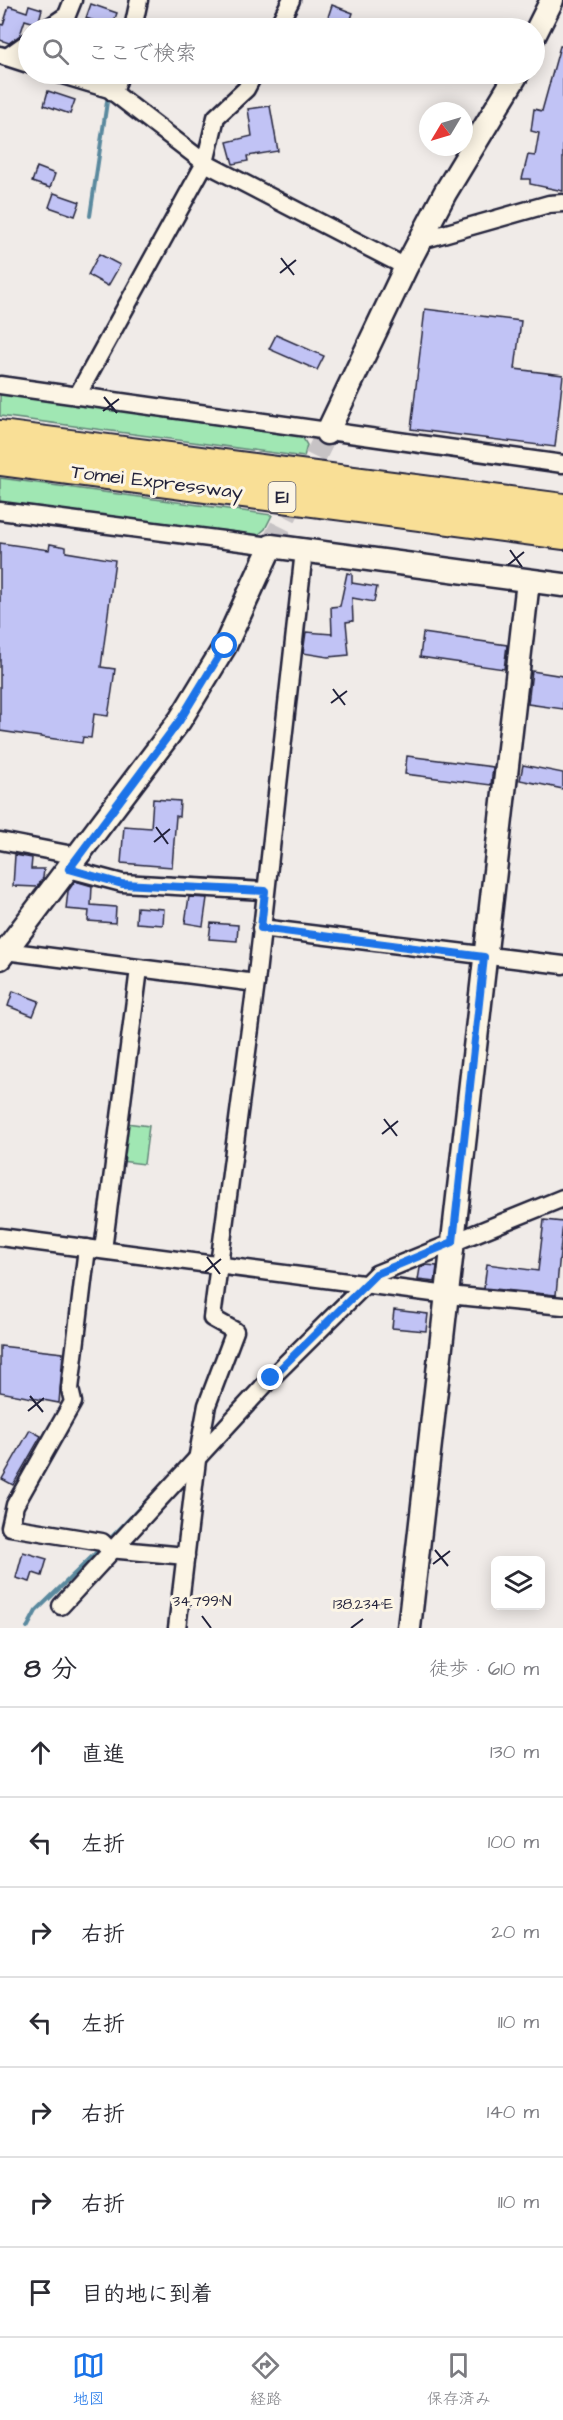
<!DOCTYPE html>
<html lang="ja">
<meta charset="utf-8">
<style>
:root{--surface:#fff;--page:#f7f7f7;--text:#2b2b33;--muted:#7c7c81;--line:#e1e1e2;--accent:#1a73e8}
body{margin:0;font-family:"Architects Daughter","Klee One",sans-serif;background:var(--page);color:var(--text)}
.controls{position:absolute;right:18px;bottom:18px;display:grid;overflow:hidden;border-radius:9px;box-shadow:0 3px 15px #0003}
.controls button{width:54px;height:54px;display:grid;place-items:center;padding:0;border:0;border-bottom:2px solid var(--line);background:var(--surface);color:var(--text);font:30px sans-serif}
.compass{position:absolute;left:419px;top:102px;width:54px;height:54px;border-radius:50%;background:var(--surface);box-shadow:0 3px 15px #0003;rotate:232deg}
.stop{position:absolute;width:18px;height:18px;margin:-14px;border:4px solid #1a73e8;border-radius:50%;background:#fff}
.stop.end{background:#1a73e8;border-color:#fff;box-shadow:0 2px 6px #0008}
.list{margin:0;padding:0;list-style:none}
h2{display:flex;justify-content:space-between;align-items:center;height:78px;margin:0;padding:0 24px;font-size:26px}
h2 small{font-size:20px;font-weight:400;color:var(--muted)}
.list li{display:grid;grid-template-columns:39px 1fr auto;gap:18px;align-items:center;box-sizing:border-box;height:90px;padding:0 24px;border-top:2px solid var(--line)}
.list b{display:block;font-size:22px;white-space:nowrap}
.list em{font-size:20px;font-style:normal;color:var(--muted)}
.icon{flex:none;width:33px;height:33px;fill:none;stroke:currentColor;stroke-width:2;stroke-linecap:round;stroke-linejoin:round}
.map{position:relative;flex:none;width:563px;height:1628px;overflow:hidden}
.search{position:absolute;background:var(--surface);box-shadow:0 3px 15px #0003;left:18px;right:18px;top:18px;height:66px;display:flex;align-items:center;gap:15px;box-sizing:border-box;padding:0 21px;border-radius:33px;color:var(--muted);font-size:22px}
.sheet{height:708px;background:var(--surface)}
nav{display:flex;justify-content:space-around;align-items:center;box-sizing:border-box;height:84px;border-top:2px solid var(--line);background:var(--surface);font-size:16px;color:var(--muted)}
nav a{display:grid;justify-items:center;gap:3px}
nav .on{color:var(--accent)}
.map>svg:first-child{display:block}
.green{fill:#a0e7b3;stroke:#618477;stroke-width:1.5}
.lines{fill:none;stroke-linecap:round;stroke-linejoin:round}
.stream{stroke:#5a899e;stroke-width:4}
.building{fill:#c1c3f5;stroke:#22223b;stroke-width:1.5}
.secondary-tunnel{stroke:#c7c3c5;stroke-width:22;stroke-dasharray:22 11;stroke-linecap:butt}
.street-casing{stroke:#22223b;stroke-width:21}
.secondary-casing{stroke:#22223b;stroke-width:27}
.highway-casing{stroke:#22223b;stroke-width:34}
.street{stroke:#fcf5e5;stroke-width:16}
.secondary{stroke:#fcf5e5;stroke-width:22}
.highway{stroke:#f9df96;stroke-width:30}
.route{stroke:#1a73e8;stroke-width:8}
.ticks{fill:none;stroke:#22223b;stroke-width:2}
.labels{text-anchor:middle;stroke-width:6;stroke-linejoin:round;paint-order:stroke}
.shield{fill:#fcf5e5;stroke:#63616e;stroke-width:1.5}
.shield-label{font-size:18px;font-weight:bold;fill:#22223b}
.street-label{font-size:20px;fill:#22223b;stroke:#fcf5e5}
.ticks-label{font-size:15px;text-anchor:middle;fill:#22223b;stroke:#fcf5e5;stroke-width:6;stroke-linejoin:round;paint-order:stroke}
</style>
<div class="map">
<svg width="563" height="1628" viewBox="0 0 563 1628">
<rect width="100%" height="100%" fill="#f0ebe8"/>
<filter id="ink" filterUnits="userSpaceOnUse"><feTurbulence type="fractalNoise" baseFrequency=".0167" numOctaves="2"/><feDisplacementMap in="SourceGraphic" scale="12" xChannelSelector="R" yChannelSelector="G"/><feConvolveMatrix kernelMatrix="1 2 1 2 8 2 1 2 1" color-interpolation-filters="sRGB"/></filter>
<g filter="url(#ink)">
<g class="green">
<path d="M0 392 300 433 307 445 304 457 0 416Z"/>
<path d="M0 478 272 515 265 529 258 535 0 502Z"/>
<path d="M126 1123 149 1126 144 1164 121 1161Z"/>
</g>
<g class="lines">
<g class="stream">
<path d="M90 216 108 95"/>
<path d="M388 1261 409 1252"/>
<path d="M319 1319 350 1288"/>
<path d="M109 1540 153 1494"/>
<path d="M27 1628 36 1611 101 1548"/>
</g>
</g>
<g class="building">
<path d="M91 4 117 13 112 27 86 18Z"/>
<path d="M29 5 42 9 38 24 25 20 20 35 9 43 0 40V24L3 25 9 6 27 12Z"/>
<path d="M332 5 353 13 348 28 327 20Z"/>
<path d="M560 46H563V191L530 184V179H522L528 155 535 156 539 133 531 131 534 109 542 111Z"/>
<path d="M48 91 75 100 70 114 44 105Z"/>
<path d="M270 106 278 151 247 156 248 161 233 164 227 142 252 136 248 109Z"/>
<path d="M37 167 55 174 50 188 32 182Z"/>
<path d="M54 193 80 202 75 216 49 207Z"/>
<path d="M99 254 120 265 108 286 88 275Z"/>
<path d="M425 309 521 321 515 369 563 375 555 447 411 429Z"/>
<path d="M276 335 324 356 317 370 269 349Z"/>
<path d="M0 543 49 550 50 544 66 547V552L115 560 101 667 115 669 112 691 108 716 94 714 91 738 83 737 82 743 0 731Z"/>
<path d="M347 573 352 574V583L377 587 374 602 352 598 353 621 346 622 349 655 328 657 303 653 306 632 332 634 331 607 340 606Z"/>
<path d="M423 633 507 645 504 669 420 657Z"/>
<path d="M532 671 563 676V709L528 704Z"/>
<path d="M407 756 493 767 491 785 405 774Z"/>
<path d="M523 765 563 773V789L520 780Z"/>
<path d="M153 799 180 801 179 817 176 816 172 867 121 863 124 826 151 828Z"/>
<path d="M15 855 32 858 31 869H44L43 878 37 887 13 886Z"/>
<path d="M75 881 92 886 91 905 116 907 115 923 88 921 89 911 66 909 68 891Z"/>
<path d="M189 897 207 898 203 926 185 923Z"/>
<path d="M137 907 164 909 163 925 136 923Z"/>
<path d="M211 923 238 925 237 941 209 939Z"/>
<path d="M13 991 39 1001 33 1016 8 1006Z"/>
<path d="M544 1220 563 1222 556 1295 484 1288 487 1264 538 1271Z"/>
<path d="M426 1265 437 1266 435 1282 418 1280 420 1268Z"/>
<path d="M394 1310 428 1314 426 1331 392 1328Z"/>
<path d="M0 1346 63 1353 59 1403 0 1392Z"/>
<path d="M30 1430 41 1436 13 1485 2 1479Z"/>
<path d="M23 1552 47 1559 42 1576 33 1573 30 1582 16 1578Z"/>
</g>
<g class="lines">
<path class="secondary-tunnel" d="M271 546 327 433"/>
<defs>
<g id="street">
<path d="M48 28 67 15 73 0"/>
<path d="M133 28 139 0"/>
<path d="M277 28 291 0"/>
<path d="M0 55 28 64"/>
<path d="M7 57 28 42"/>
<path d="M59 74 109 89 205 163 406 267"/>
<path d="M114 93 120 74"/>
<path d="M422 240 549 204 563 203"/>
<path d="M0 385 563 464"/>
<path d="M77 396 205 163 216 117 246 89 254 74"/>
<path d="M0 511 271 546"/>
<path d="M0 841 78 856"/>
<path d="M69 869 122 883 265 891"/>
<path d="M261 928 563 965"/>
<path d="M5 951 256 983"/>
<path d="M0 1237 448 1295 563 1306"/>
<path d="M87 1248 70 1389 73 1402 15 1505 10 1527 102 1542 109 1549 186 1556"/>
<path d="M103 1250 139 969"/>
<path d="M61 1606 271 1378 376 1274 563 1198"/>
<path d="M177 1628 197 1460 207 1405 235 1331 212 1318 256 983 304 551"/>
</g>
<g id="secondary">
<path d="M534 36 552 0"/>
<path d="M327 433 406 267 445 193 517 74"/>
<path d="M0 958 180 720 225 646 271 546 563 585"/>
<path d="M409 1628 528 581"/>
</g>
<g id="highway">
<path d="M0 436 563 509"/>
<path d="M0 460 563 534"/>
</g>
</defs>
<use href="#street" class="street-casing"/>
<use href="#secondary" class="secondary-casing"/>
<use href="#highway" class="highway-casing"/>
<use href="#street" class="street"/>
<use href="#secondary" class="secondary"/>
<use href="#highway" class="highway"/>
</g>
</g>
<g class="lines" filter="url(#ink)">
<path class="route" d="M225 646 180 720 69 869 122 884 265 891 261 928 484 957 453 1242 376 1274 271 1378"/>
</g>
<path class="ticks" d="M281 258 294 275M280 273 296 260M104 397 117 413M103 411 119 399M510 550 522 567M508 565 524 552M333 689 345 705M331 703 347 691M156 827 168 844M154 842 170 829M384 1119 397 1136M382 1134 398 1121M207 1257 220 1274M205 1272 221 1259M30 1396 43 1412M28 1411 44 1398M435 1550 448 1566M433 1564 450 1551M202 1616 211 1628M351 1628 363 1619"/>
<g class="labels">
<rect class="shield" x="268.5" y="482" width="27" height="30" rx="4.5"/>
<g class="shield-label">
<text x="282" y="503">E1</text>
</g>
<g class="street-label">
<text transform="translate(157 481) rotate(7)" y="7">Tomei Expressway</text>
</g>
</g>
<g class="ticks-label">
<text x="202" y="1606">34.799°N</text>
<text x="363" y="1609">138.234°E</text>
</g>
</svg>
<div class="controls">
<button><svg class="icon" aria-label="layers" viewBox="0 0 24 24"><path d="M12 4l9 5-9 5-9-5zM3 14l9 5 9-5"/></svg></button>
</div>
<svg class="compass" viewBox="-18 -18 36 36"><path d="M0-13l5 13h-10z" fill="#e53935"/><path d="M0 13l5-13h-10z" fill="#7c7c81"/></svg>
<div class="stop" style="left:225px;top:646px"></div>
<div class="stop end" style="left:271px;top:1378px"></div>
<div class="search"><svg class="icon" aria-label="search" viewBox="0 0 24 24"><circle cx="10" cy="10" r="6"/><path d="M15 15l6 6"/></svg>ここで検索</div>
</div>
<section class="sheet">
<h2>8 分<small>徒歩 · 610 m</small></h2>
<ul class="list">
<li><svg class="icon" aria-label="ahead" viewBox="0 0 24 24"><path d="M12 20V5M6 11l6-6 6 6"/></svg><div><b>直進</b></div><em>130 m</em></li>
<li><svg class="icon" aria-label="left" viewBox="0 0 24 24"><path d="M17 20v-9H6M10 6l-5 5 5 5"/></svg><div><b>左折</b></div><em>100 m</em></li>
<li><svg class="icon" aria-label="right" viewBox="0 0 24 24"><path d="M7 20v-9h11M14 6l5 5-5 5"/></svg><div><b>右折</b></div><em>20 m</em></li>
<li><svg class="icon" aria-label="left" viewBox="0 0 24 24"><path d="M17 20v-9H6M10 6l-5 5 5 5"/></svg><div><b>左折</b></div><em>110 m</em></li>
<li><svg class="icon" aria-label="right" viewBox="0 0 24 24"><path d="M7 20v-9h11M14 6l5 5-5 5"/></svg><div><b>右折</b></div><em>140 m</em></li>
<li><svg class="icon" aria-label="right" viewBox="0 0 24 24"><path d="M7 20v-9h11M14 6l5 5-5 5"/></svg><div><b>右折</b></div><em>110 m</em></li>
<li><svg class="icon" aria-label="arrive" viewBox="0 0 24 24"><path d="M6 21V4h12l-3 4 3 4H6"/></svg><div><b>目的地に到着</b></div></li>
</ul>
</section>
<nav>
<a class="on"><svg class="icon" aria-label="map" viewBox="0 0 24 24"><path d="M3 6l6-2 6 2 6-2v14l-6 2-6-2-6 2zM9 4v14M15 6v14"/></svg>地図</a>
<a><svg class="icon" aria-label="directions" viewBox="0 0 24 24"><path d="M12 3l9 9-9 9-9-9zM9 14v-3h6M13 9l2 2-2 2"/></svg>経路</a>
<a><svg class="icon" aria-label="saved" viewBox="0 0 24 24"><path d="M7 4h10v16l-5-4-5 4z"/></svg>保存済み</a>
</nav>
